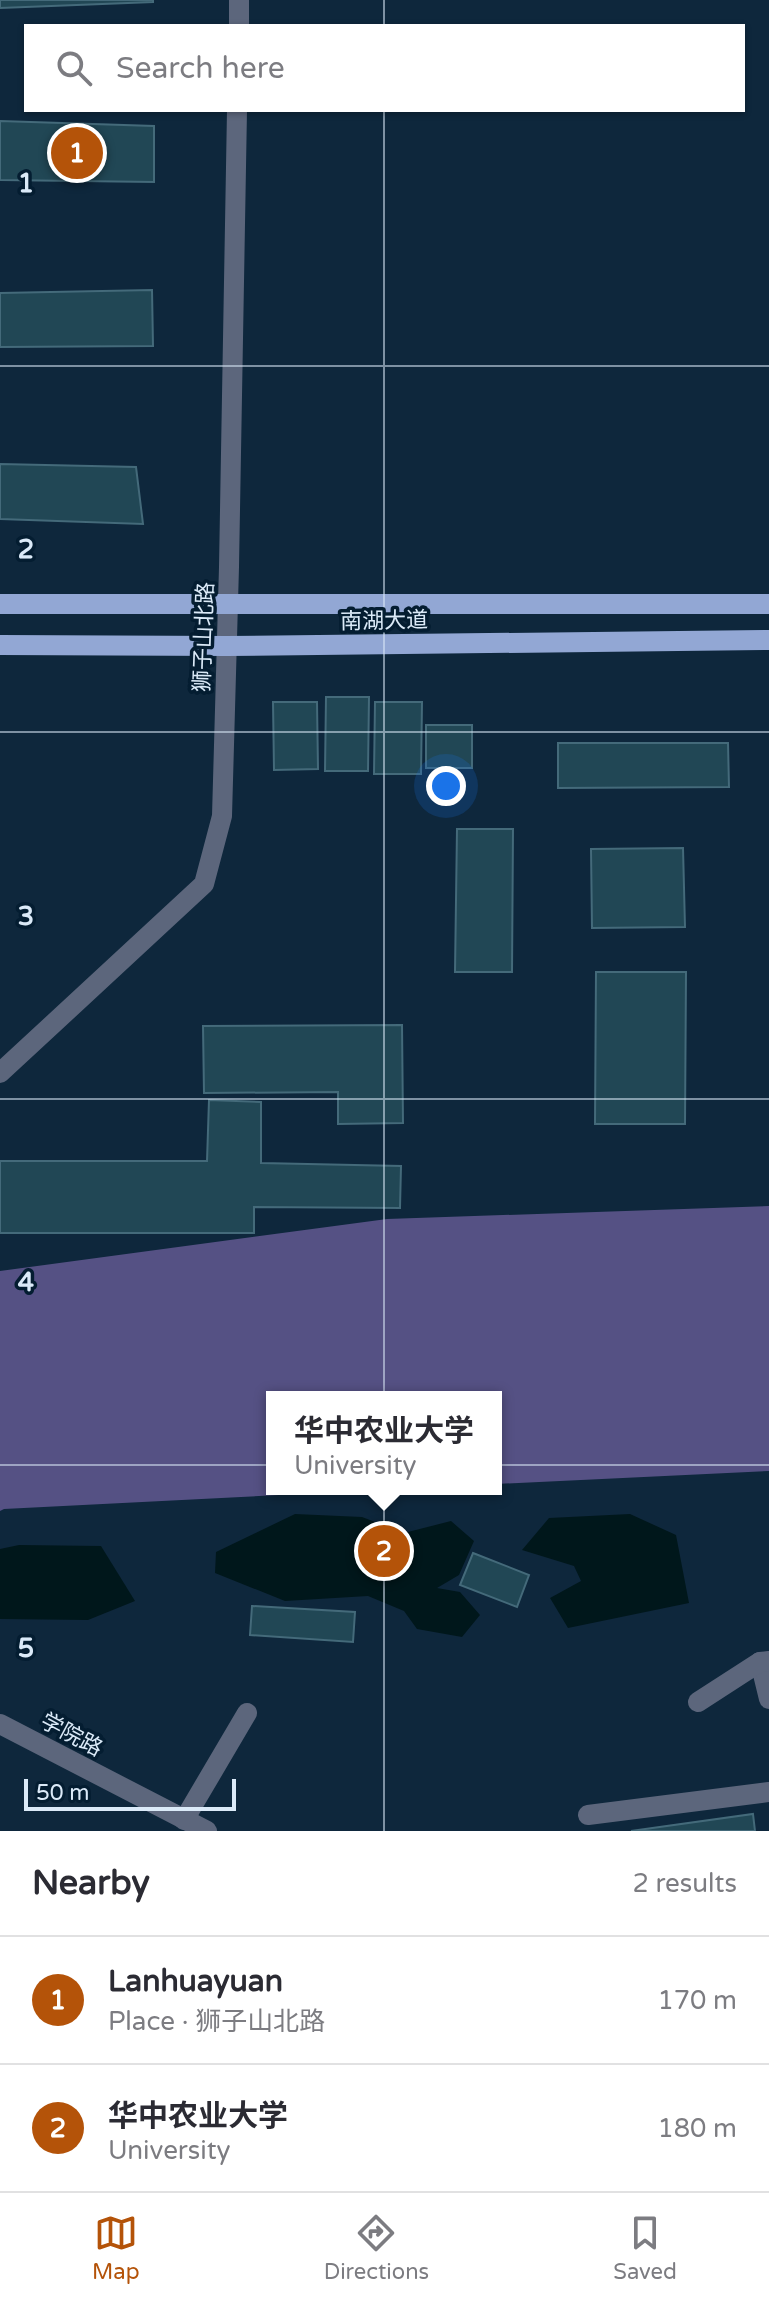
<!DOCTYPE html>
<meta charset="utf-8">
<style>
:root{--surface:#fff;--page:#f2f2f3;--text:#2b2b33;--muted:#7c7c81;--line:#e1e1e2;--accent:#b45309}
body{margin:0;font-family:"Varela Round","Noto Sans SC",sans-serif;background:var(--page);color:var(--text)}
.scale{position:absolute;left:24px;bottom:20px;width:212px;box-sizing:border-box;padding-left:8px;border:4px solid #dbeaf8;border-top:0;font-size:22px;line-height:28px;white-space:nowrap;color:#dbeaf8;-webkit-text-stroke:6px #041d31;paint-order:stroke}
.you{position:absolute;left:446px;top:786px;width:28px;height:28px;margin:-20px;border:6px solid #fff;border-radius:50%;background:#1a73e8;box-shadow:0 0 0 12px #1a73e833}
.badge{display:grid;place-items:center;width:52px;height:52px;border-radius:50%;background:var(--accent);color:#fff;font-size:26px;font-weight:700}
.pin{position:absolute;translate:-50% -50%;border:4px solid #fff;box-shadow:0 2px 8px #0006}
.popup{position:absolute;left:266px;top:1391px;width:236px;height:104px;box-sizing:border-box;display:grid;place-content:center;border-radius:0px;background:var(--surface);filter:drop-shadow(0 2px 6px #0005);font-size:26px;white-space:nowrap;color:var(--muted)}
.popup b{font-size:30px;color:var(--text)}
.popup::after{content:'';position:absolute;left:50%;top:100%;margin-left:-16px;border:16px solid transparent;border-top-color:var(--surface)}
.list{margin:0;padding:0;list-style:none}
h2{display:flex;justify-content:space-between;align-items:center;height:104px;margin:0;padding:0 32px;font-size:34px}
h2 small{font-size:26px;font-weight:400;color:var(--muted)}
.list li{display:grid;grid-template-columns:52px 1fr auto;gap:24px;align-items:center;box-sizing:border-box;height:128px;padding:0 32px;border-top:2px solid var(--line)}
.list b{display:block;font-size:30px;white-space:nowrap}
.list p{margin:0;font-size:26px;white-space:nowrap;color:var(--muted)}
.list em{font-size:26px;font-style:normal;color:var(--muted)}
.icon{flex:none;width:44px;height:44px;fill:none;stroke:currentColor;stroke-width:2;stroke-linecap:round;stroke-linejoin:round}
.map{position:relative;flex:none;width:769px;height:1831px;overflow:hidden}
.search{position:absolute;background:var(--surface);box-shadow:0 2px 6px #0004;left:24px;right:24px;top:24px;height:88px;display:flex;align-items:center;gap:20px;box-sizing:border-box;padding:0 28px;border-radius:0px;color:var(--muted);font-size:30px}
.sheet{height:360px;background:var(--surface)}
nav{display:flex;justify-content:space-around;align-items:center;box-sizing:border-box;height:112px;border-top:2px solid var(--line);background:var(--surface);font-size:22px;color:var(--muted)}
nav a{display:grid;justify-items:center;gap:4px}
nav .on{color:var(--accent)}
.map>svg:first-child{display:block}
.forest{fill:#555184}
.water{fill:#00171b}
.building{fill:#214755;stroke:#446a7a;stroke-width:2}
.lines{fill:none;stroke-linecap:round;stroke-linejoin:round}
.minor{stroke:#5c667c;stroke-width:20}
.tertiary{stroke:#5c667c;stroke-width:20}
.primary{stroke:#92a7d4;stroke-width:20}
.grid{fill:none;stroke:#dbeaf8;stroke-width:2;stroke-opacity:0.55}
.labels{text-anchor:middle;stroke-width:7;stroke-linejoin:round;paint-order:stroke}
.street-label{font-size:22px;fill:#dbeaf8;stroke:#041d31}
.grid-label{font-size:26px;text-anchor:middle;font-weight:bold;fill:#dbeaf8;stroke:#041d31;stroke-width:7;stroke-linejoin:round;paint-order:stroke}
</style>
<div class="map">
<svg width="769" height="1831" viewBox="0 0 769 1831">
<rect width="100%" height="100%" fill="#0e273c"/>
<path class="forest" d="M769 1206V1471L496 1484V1397H272V1489H398L4 1509 0 1511V1271L387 1219Z"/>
<g class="water">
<path d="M295 1514 362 1517 404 1533 451 1521 474 1541 459 1575 437 1588 460 1592 480 1615 462 1637 417 1629 404 1611 368 1596 285 1601 215 1573 216 1552Z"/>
<path d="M630 1514 676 1535 689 1603 568 1628 550 1598 581 1581 574 1566 522 1550 549 1518Z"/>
<path d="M19 1545 101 1546 135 1601 88 1620 0 1619V1549Z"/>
</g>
<g class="building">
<path d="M0 0H153V2L0 8Z"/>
<path d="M0 121 154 126V182L0 180Z"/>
<path d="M152 290 153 346 0 347V293Z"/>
<path d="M0 464 136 467 143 524 0 519Z"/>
<path d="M326 697H369L368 771H325Z"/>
<path d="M273 702H317L318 769 274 770Z"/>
<path d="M375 702H422L421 774H374Z"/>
<rect x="426" y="725" width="46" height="43"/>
<path d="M558 743H728L729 787 558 788Z"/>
<path d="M457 829H513L512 972H455Z"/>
<path d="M683 848 685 927 592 928 591 849Z"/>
<path d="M596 972H686L685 1124H595Z"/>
<path d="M402 1025 403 1123 338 1124V1092L204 1093 203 1026Z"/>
<path d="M209 1100 261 1102V1163L401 1166 400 1208 254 1207V1233H0V1161H207Z"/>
<path d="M473 1553 529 1575 517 1607 460 1585Z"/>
<path d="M252 1606 355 1612 353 1642 250 1635Z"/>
<path d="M753 1814 755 1831H631Z"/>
</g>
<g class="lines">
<g class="minor">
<path d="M239 26V0"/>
<path d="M0 1073 204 884 222 816 229 567 237 110"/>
<path d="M760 1662 769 1699"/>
<path d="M698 1702 760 1662 769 1661"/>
<path d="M588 1815 769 1792"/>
<path d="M184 1820 247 1713"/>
</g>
<path class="tertiary" d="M0 1724 207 1831"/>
<g class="primary">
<path d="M0 604H769"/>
<path d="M0 645 227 646 769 640"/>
</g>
</g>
<path class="grid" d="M384 0V26M384 110V1831M0 366H769M0 732H769M0 1099H769M0 1465H769"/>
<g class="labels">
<g class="street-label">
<text transform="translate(384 620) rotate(-1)" y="8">南湖大道</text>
<text transform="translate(203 637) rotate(-88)" y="8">狮子山北路</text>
<text transform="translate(72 1734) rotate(28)" y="8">学院路</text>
</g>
</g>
<g class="grid-label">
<text x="26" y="192">1</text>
<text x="26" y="558">2</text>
<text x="26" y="925">3</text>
<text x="26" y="1291">4</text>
<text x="26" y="1657">5</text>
</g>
</svg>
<div class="scale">50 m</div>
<div class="you"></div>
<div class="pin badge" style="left:77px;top:153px">1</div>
<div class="pin badge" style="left:384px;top:1551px">2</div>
<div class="popup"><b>华中农业大学</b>University</div>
<div class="search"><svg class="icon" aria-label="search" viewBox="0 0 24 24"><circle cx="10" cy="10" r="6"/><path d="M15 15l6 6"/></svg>Search here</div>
</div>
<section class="sheet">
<h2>Nearby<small>2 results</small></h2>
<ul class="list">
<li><span class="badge">1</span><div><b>Lanhuayuan</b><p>Place · 狮子山北路</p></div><em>170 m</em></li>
<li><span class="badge">2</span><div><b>华中农业大学</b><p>University</p></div><em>180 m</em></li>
</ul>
</section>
<nav>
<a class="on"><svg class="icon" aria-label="map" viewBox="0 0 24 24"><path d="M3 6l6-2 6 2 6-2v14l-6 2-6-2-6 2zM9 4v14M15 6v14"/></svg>Map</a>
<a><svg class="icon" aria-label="directions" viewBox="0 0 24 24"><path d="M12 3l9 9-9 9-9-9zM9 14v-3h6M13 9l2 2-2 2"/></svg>Directions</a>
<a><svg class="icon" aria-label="saved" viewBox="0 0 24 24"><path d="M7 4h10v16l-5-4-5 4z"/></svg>Saved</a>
</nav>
